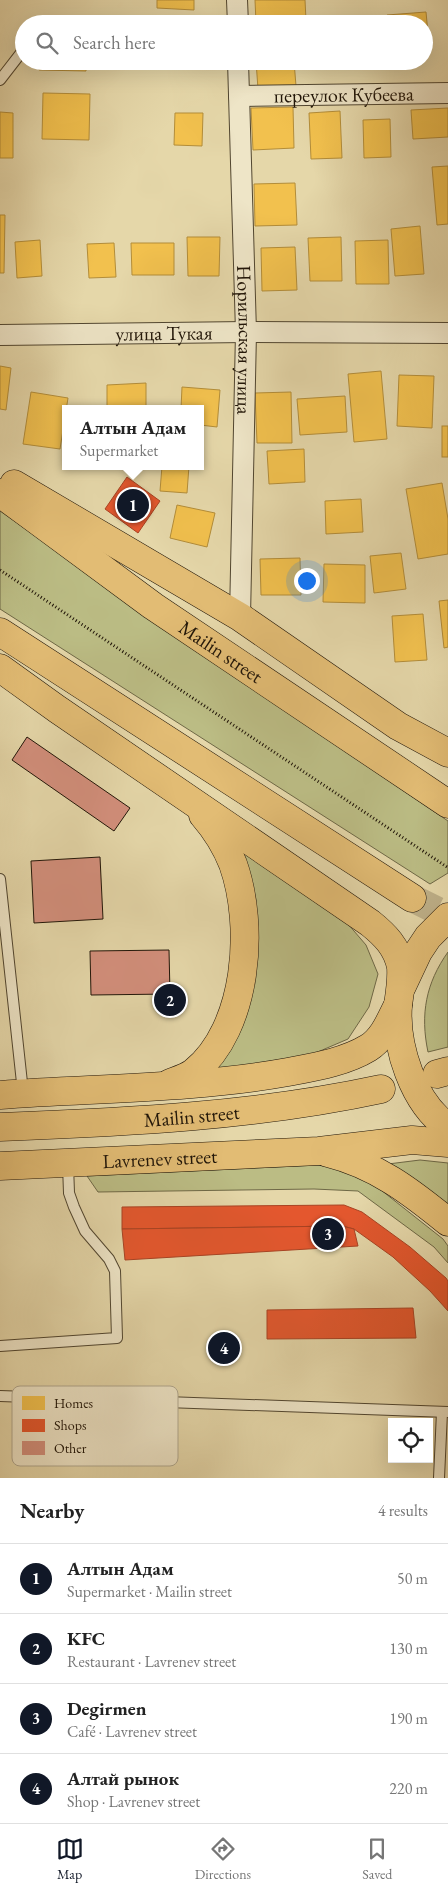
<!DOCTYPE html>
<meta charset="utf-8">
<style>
:root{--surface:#fff;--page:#f6f6f6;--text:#222;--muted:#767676;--line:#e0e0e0;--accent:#111827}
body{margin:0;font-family:"EB Garamond",serif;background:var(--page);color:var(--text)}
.controls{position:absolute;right:15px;bottom:15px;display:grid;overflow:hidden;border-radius:0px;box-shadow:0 5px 20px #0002}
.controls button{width:45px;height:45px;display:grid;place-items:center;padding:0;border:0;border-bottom:1px solid var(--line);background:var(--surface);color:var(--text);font:25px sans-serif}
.you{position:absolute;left:306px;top:580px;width:18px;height:18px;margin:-12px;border:4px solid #fff;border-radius:50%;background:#1a73e8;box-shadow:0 0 0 8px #1a73e833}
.badge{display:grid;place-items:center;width:32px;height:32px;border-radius:50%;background:var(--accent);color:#fff;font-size:16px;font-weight:700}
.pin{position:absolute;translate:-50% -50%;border:2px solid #fff;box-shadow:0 1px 5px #0006}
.popup{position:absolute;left:62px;top:405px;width:142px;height:65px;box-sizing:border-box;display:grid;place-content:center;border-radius:0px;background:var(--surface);filter:drop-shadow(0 1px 4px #0005);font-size:16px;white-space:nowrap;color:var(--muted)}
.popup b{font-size:19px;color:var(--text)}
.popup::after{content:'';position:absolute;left:50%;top:100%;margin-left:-10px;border:10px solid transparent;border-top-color:var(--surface)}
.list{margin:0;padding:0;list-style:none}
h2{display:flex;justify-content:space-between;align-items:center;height:65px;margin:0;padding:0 20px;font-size:21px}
h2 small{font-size:16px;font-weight:400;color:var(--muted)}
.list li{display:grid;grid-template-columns:32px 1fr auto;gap:15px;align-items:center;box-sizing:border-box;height:70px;padding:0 20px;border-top:1px solid var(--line)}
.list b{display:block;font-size:19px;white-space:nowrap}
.list p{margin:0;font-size:16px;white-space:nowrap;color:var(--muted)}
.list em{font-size:16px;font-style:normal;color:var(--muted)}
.icon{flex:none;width:28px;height:28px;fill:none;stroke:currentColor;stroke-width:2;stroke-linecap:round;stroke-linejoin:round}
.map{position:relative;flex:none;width:448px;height:1478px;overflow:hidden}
.search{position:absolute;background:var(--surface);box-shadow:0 5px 20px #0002;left:15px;right:15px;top:15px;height:55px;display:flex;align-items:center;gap:12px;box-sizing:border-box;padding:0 18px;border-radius:28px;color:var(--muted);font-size:19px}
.sheet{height:345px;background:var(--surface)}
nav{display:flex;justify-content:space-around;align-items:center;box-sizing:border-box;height:70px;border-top:1px solid var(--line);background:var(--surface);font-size:14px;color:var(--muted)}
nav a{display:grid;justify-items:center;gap:2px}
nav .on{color:var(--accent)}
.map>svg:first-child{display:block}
.green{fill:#bbbc84;stroke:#6e6846}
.homes{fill:#f2c14e;stroke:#b38d39}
.shops{fill:#e4572e;stroke:#a94323}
.building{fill:#d38f7c;stroke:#201508}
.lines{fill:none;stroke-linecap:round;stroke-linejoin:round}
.primary-tunnel{stroke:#beb089;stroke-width:28;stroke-dasharray:28 14;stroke-linecap:butt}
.lane-casing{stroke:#514630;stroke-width:12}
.street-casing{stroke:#514630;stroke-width:22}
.primary-casing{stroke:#201508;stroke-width:29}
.path{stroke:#201508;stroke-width:3;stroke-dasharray:1 2.5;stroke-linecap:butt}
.lane{stroke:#eee5c7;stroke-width:10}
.street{stroke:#eee5c7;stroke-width:20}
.primary{stroke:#e2bc74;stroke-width:28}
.labels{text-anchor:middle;stroke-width:5;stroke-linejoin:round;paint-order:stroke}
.street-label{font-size:20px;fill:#201508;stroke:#eee5c7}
.key{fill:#eee5c7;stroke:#b0a78e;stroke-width:1}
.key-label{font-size:14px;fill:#201508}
</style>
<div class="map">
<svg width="448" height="1478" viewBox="0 0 448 1478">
<rect width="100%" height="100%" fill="#e5d7a9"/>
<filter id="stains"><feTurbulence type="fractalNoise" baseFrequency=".004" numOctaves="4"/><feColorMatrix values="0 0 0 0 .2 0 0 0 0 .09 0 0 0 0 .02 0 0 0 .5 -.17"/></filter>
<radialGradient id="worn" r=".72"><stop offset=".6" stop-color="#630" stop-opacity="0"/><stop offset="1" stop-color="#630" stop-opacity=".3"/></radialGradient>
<g class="green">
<path d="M0 511 226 670 448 821V873L430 884 0 609Z"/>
<path d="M237 847 348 924 366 945 378 974 369 1007 348 1039 313 1054 213 1071 230 1050Z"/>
<path d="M448 952V1047L428 1052C420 1014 426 983 448 952Z"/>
<path d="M420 1160 448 1163V1210L388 1164Z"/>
<path d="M318 1165 352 1171 381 1190 443 1239 448 1246V1263L434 1247 358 1191 314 1189 98 1192 87 1176Z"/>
</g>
<g class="homes">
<path d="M157 0H194V10L157 8Z"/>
<path d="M255 0H305L306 20 256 23Z"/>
<path d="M426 12 430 54 424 55V24H388L387 15Z"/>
<path d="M141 16 194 17V24H141Z"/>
<path d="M39 61H86V71L39 70Z"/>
<path d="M256 61H294L296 86 258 89Z"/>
<path d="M43 93 90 94 89 140 42 139Z"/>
<path d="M293 107 294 148 253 150 251 108Z"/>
<path d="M448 108V137L413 139 411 110Z"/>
<path d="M340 111 342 158 311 159 309 113Z"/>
<path d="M0 112 13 113V158H0Z"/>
<path d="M175 113H203L202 146 174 145Z"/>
<path d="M390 119 391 157 364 158 363 120Z"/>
<path d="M448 166V224L437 225 432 167Z"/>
<path d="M295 183 297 225 255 226 254 184Z"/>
<path d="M0 215H5L4 273H0Z"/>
<path d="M420 226 424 274 395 276 391 229Z"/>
<path d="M187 237H220L219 276H188Z"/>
<path d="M341 237 342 281H310L308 238Z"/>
<path d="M40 240 42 276 17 278 15 242Z"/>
<path d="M388 240 389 284H356L355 241Z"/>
<path d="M114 243 116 277 89 278 87 244Z"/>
<path d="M131 243H174V275H132Z"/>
<path d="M295 247 297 290 262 291 261 248Z"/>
<path d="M0 366 11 368 6 410 0 409Z"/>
<path d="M381 371 387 439 354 442 348 374Z"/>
<path d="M399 375 434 376 432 428 397 426Z"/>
<path d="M146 383V409H107V385Z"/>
<path d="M182 387 220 390 217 427 200 425V409H181Z"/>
<path d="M31 392 68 398 60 449 23 444Z"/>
<path d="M291 392 292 443H257L255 393Z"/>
<path d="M345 396 347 432 300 435 297 399Z"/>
<rect x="442" y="426" width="6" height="31"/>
<path d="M304 449 305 482 269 484 267 451Z"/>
<path d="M162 466H189L187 493 160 491Z"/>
<path d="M442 483 448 519V554L418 559 406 489Z"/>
<path d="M361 499 363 532 326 534 325 501Z"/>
<path d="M177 505 215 513 207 547 170 538Z"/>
<path d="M401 553 406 589 374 593 370 556Z"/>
<path d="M300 558 301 595H261L260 559Z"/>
<path d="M324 564 365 565V603L323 602Z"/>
<path d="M448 600V647L444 648 439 601Z"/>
<path d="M423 614 427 660 395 662 392 616Z"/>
</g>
<g class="shops">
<path d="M127 477 160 501 138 533 105 509Z"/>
<path d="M344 1205 362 1212 410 1247 446 1278 448 1281V1311L430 1291 393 1257 354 1229 342 1226 122 1229V1207Z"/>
<path d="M342 1226 354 1229 358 1246 125 1260 122 1229Z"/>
<path d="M413 1308 416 1338 267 1339V1310Z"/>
</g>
<g class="building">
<path d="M27 737 130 808 114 831 12 760Z"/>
<path d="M100 857 103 919 34 923 31 861Z"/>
<path d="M169 950 170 994 91 995 90 951Z"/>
</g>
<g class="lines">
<path class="primary-tunnel" d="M412 898 448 916"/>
<defs>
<g id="lane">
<path d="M0 80 24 49"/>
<path d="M0 879 23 1092"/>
<path d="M0 1346 117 1338 115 1271 109 1259 85 1231 74 1207 69 1193 68 1165"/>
<path d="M0 1396 448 1412"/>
<path d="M439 1478 442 1412"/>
</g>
<g id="street">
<path d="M237 0 238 24"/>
<path id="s1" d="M238 61 246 332 240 617"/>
<path id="s2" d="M239 96 448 93"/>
<path id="s3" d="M0 335 246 332 448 333"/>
</g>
<g id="primary">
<path d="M14 484 240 617 398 726 448 753"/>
<path id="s4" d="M0 493 153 606 448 804"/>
<path d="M0 632 412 898"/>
<path d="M0 668 57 709 370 923C385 935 397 947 401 967 402 980 400 992 398 1005 395 1046 413 1103 448 1127"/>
<path d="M402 986 418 952 428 937 448 917"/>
<path d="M437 1074 448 1071"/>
<path d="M170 1083C178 1080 188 1077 194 1072 248 1028 255 926 233 864 226 846 216 830 203 815"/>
<path d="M0 1095C96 1088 193 1089 288 1072 314 1067 345 1062 368 1048 383 1039 390 1021 398 1005"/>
<path id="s5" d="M0 1127C128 1122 256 1116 381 1089"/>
<path d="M328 1153C376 1165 410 1191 448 1222"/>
<path id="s6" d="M0 1166 319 1151 412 1140 448 1143"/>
</g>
</defs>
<use href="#lane" class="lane-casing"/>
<use href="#street" class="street-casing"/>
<use href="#primary" class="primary-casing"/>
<path class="path" d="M0 570 447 867"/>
<use href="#lane" class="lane"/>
<use href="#street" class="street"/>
<use href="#primary" class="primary"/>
</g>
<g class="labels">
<g class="street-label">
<text dy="7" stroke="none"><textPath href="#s2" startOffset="105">переулок Кубеева</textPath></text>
<text dy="7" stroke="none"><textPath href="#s3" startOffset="164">улица Тукая</textPath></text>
<text dy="7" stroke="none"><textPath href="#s1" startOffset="279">Норильская улица</textPath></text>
<text dy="7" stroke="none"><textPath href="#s4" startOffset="272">Mailin street</textPath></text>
<text dy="7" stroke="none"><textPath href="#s5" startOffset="192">Mailin street</textPath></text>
<text dy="7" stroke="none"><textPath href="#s6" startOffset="160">Lavrenev street</textPath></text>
</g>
</g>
<rect x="12" y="1386" width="166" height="80" rx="8" class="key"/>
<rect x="22" y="1396" width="23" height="14" fill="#f2c14e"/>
<rect x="22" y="1419" width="23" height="13" fill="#e4572e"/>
<rect x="22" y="1441" width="23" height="14" fill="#d38f7c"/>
<g class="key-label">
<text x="54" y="1408">Homes</text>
<text x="54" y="1430">Shops</text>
<text x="54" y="1453">Other</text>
</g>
<rect width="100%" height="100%" filter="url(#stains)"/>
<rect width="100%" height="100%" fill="url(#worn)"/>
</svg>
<div class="controls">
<button><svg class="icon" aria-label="locate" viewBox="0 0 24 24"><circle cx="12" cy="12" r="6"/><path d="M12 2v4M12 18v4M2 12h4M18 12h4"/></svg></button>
</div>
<div class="you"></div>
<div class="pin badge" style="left:133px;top:505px">1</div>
<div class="popup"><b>Алтын Адам</b>Supermarket</div>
<div class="pin badge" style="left:170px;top:1000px">2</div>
<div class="pin badge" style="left:328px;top:1234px">3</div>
<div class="pin badge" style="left:224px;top:1348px">4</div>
<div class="search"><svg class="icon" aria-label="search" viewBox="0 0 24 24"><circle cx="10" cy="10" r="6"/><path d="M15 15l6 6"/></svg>Search here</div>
</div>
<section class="sheet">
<h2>Nearby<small>4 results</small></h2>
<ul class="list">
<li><span class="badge">1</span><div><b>Алтын Адам</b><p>Supermarket · Mailin street</p></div><em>50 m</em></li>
<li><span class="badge">2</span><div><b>KFC</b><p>Restaurant · Lavrenev street</p></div><em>130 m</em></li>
<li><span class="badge">3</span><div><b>Degirmen</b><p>Café · Lavrenev street</p></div><em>190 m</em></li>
<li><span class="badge">4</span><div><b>Алтай рынок</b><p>Shop · Lavrenev street</p></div><em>220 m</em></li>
</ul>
</section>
<nav>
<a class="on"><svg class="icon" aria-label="map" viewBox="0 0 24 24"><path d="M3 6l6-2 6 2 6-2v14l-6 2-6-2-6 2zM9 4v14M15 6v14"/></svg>Map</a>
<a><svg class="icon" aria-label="directions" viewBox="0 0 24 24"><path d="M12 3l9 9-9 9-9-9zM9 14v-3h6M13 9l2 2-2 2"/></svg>Directions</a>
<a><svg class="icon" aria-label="saved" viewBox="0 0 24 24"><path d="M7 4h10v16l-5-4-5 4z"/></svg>Saved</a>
</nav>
